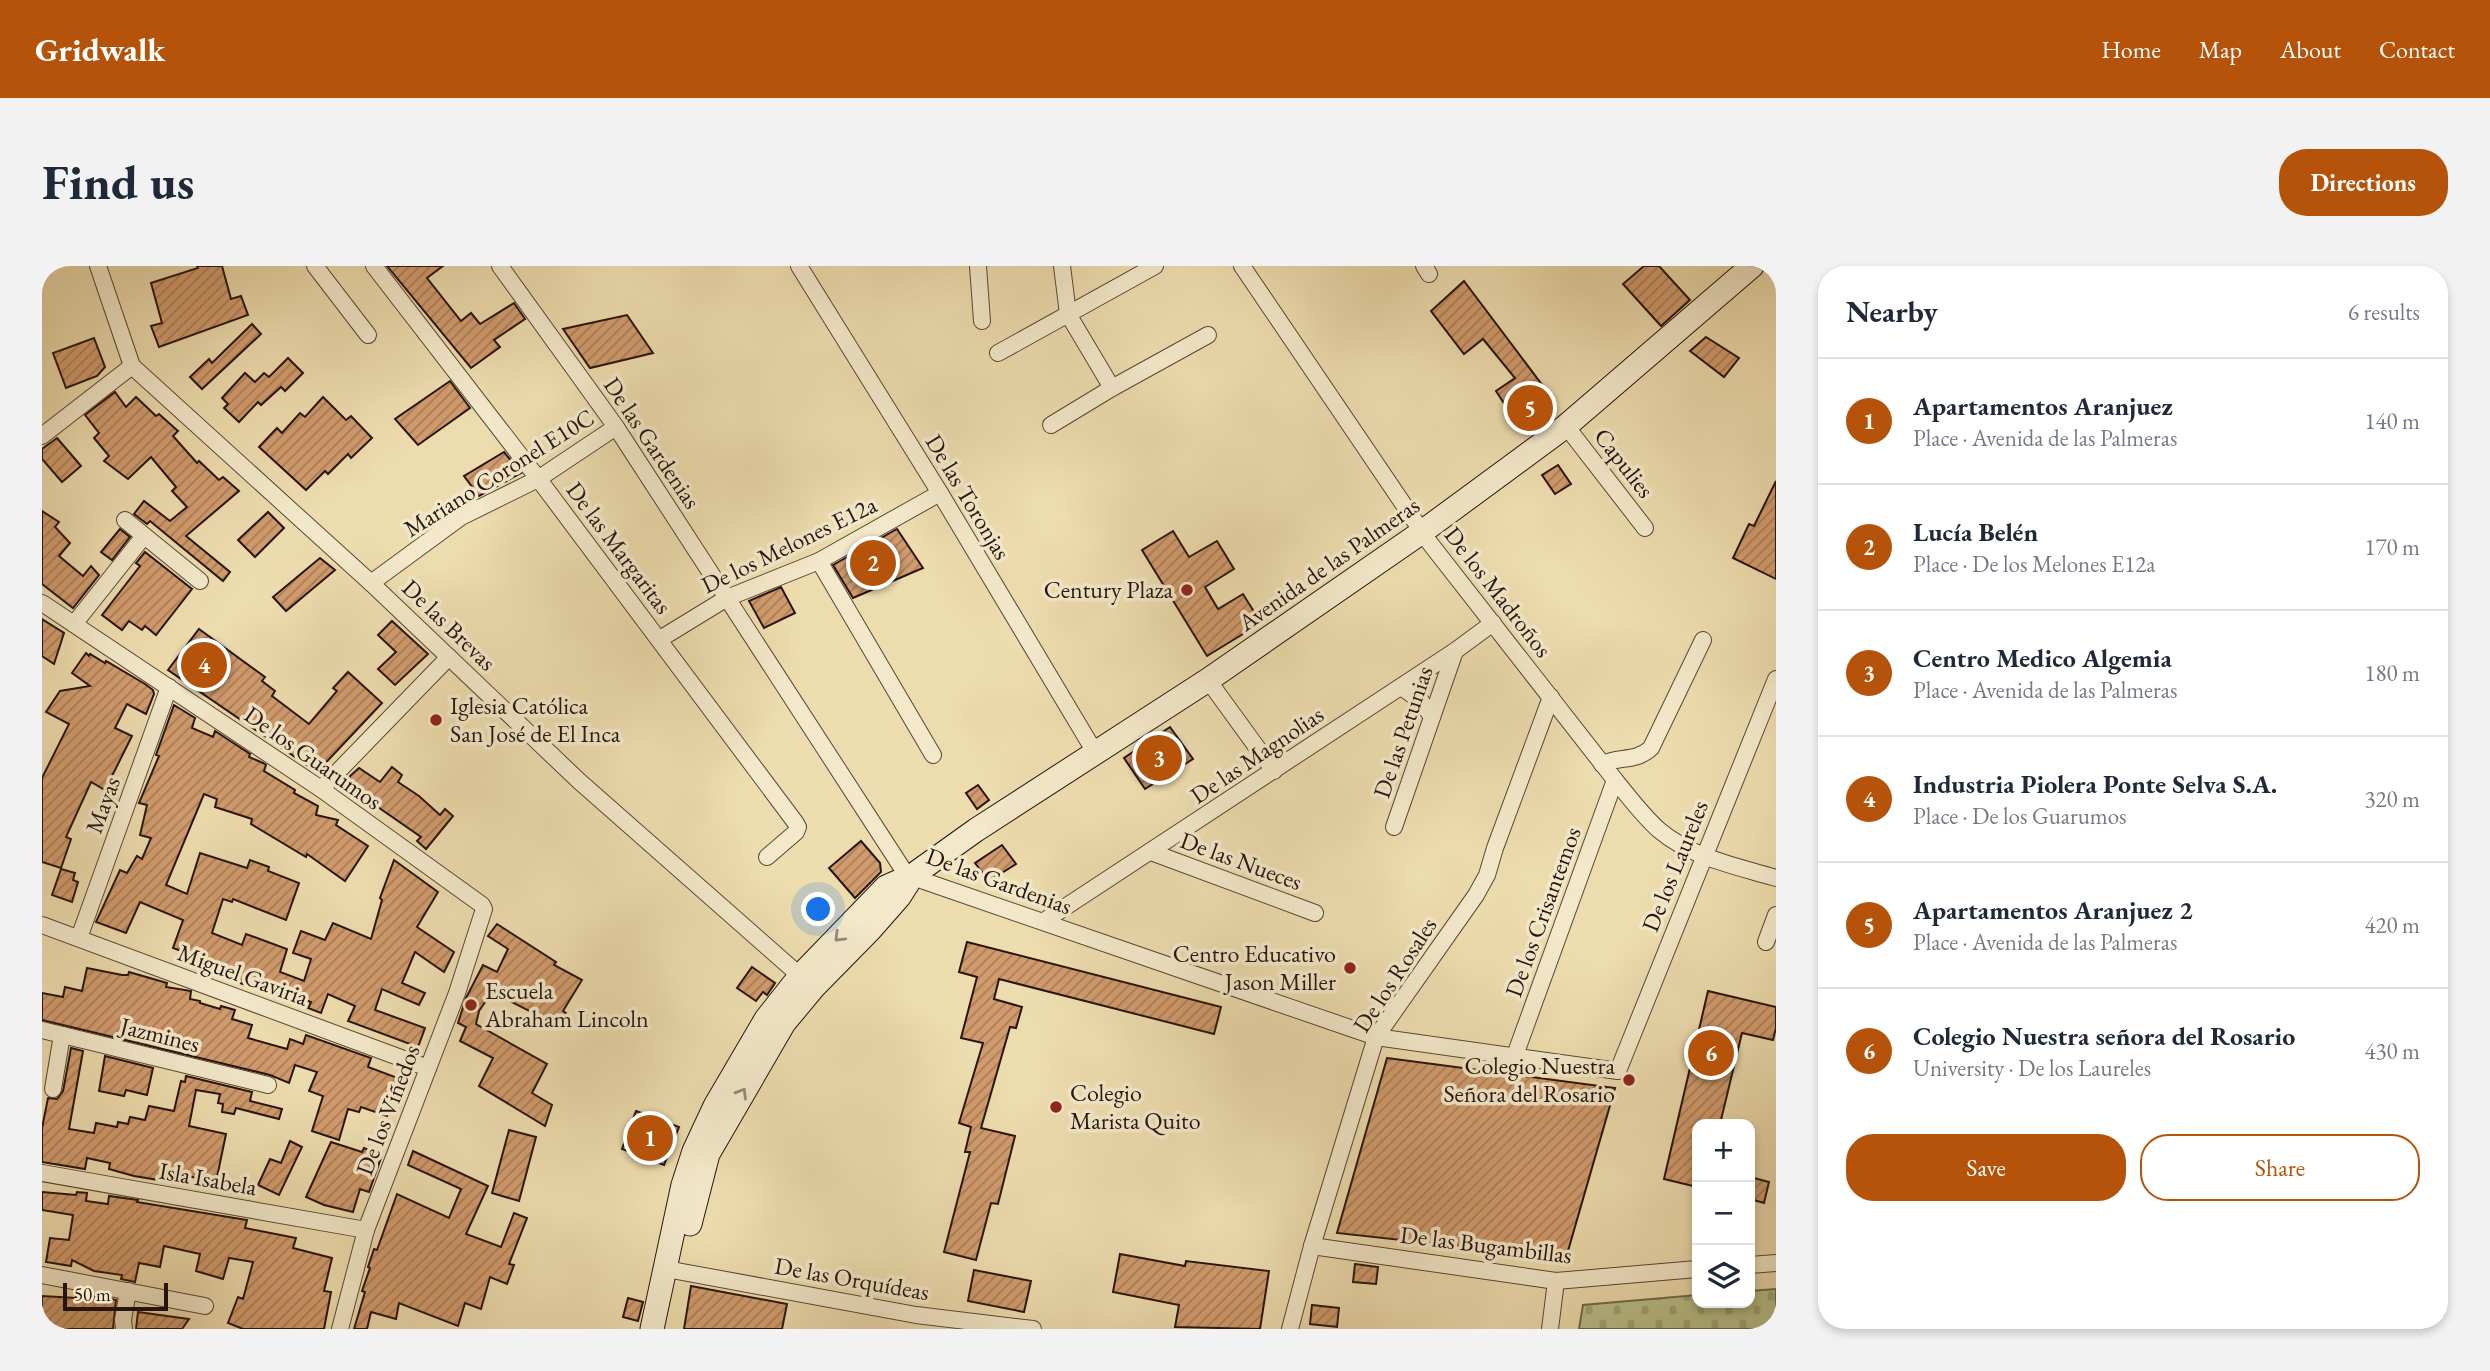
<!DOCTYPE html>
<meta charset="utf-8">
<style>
:root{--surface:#fff;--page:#f2f2f3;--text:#1f2937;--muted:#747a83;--line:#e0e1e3;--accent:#b45309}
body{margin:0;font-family:"EB Garamond",serif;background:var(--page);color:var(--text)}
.controls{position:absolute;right:21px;bottom:21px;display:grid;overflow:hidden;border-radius:14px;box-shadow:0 4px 10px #0003}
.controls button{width:63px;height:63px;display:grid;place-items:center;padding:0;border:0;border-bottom:2px solid var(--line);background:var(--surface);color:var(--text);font:35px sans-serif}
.scale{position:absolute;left:21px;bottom:18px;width:105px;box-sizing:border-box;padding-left:7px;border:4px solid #27150d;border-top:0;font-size:19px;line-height:24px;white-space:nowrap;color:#27150d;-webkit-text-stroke:5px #f3e8ca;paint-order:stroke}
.you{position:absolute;left:777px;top:644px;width:24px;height:24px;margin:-18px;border:5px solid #fff;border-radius:50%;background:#1a73e8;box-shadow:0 0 0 10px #1a73e833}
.badge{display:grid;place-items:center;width:46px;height:46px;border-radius:50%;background:var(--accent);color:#fff;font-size:23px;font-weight:700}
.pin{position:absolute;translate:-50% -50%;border:4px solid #fff;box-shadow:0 2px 7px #0006}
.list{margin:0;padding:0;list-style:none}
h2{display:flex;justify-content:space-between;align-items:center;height:91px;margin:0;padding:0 28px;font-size:30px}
h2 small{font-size:23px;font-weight:400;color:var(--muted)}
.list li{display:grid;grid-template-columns:46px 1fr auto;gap:21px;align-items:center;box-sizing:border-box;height:126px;padding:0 28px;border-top:2px solid var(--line)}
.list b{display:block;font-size:26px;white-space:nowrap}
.list p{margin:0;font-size:23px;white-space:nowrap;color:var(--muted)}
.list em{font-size:23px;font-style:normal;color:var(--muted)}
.actions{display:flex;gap:14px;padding:21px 28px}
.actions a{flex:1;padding:16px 0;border:2px solid var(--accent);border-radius:28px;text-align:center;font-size:24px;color:var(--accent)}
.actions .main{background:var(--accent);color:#fff}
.icon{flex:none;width:38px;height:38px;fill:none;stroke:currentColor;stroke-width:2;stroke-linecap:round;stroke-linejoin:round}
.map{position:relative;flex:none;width:1734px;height:1063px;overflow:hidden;border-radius:28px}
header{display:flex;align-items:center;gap:42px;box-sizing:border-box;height:98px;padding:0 35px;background:var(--accent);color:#fff}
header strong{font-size:33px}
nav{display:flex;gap:38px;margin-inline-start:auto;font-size:24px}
.intro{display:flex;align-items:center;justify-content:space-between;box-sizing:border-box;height:168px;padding:0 42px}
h1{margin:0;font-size:49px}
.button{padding:18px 32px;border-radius:28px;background:var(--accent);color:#fff;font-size:24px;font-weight:700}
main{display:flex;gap:42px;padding:0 42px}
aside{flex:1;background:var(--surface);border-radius:28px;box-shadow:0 4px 10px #0003}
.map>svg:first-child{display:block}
.cemetery{fill:url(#cemetery-stones);stroke:#706a4c;stroke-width:2}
.building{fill:url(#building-hatch);stroke:#27150d;stroke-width:2}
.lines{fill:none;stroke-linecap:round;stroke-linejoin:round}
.street-casing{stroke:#584735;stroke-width:18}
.secondary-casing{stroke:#27150d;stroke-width:25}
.street{stroke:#f3e8ca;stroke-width:16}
.secondary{stroke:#f3e8ca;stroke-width:23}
.oneway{stroke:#978975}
.poi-dot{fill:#8f2418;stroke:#f3e8ca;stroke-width:2.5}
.labels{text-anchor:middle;stroke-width:7;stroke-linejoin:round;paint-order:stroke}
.street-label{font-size:24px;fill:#27150d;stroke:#f3e8ca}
.poi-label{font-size:24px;fill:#27150d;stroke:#f3e8ca;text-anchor:end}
</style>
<header>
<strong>Gridwalk</strong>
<nav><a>Home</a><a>Map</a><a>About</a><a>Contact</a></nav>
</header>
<div class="intro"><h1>Find us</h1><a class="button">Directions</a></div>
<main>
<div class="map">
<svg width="1734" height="1063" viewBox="0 0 1734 1063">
<defs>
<pattern id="cemetery-stones" width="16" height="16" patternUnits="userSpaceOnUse" patternTransform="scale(1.75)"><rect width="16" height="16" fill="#b9c08a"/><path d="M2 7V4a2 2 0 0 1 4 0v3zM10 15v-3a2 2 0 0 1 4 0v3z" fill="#9fa476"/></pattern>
<pattern id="building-hatch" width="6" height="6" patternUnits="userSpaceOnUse" patternTransform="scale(1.75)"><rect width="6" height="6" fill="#d19b6d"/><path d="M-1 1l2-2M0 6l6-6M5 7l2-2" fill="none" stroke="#aa7d58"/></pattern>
</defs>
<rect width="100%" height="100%" fill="#eddcae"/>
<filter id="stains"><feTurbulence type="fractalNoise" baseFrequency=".00286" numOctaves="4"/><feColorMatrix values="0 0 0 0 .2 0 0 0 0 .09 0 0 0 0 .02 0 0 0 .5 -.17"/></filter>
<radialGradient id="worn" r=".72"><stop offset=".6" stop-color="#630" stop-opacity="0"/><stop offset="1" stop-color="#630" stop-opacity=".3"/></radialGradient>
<path class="cemetery" d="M1734 1023V1063H1537L1541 1039 1655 1029V1037H1708V1025Z"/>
<g class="building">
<path d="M155 0H180L189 33 199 30 206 49 117 81 109 60 120 57 109 17 156 2Z"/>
<path d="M345 0H401L385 12 419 55 429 47 438 58 472 37 483 53 452 74 458 81 429 102Z"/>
<path d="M1602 0H1617L1648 34 1619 60 1581 18Z"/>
<path d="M1422 15 1513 136 1478 165 1464 147 1467 145 1454 125 1473 112 1441 73 1422 88 1389 45Z"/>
<path d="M585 49 611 87 548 102 521 63Z"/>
<path d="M210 58 219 68 160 123 148 111 167 93 170 97Z"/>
<path d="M1664 71 1697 92 1682 111 1648 85Z"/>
<path d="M52 72 63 101 55 110 24 122 11 87Z"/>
<path d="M246 92 261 107 243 125 239 121 219 139 216 136 197 156 182 142 186 138 180 132 203 107 213 116 222 107 227 111Z"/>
<path d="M408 115 428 142 376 179 353 153Z"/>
<path d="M73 126 84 141 94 131 114 150 117 148 136 165 131 170 155 197 157 195 177 214 181 211 197 225 144 270 188 306 181 315 108 255 105 258 92 248 102 235 128 255 145 241 130 225 134 221 109 191 86 213 62 195 67 190 52 172 57 167 43 149Z"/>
<path d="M281 131 304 154 309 150 330 172 309 192 306 188 286 208 283 205 264 224 217 181 235 162 240 167 258 147 263 151Z"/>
<path d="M15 172 39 200 20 216 0 193V183Z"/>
<path d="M462 186 479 207 437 230 422 210Z"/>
<path d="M1516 199 1529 218 1513 228 1500 209Z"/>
<path d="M1734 215V313L1691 292 1707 258 1712 260Z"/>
<path d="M0 245 17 256 13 261 28 277 17 290 41 310 49 300 57 309 31 342 0 318Z"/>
<path d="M226 246 242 262 213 291 196 274Z"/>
<path d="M78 263 88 271 70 294 59 286Z"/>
<path d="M855 263 881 302 811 332 791 299Z"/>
<path d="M1131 265 1147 291 1175 275 1192 303 1163 321 1176 343 1201 328 1219 357 1165 390 1100 284Z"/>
<path d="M103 286 150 323 114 369 103 360 100 364 87 355 80 364 60 349 98 300 94 297Z"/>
<path d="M278 292 293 304 244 345 231 331Z"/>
<path d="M739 321 753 347 722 362 707 335Z"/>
<path d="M0 353 22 367 12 398 0 390Z"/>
<path d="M350 355 386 388 353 419 336 403 354 386 336 369Z"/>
<path d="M157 363 223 411 220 415 233 425 230 430 267 458 295 425 291 422 306 406 340 437 275 506 126 404Z"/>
<path d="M44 387 47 390 48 388 63 397 64 395 103 418 111 424 112 428 104 448 85 438 73 462 90 470 63 524 49 516 24 571 29 573 19 602 0 596V512L27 458 4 446 18 425 48 420 30 407Z"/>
<path d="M132 439 153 452 150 462 171 471 173 465 208 488 207 491 221 497 224 499 222 505 253 524 252 527 276 540 274 549 296 554 294 559 326 580 303 615 265 588 264 591 209 558 210 553 173 541 175 533 162 528 124 619 145 628 158 587 205 602 208 594 227 601 226 605 257 617 244 654 191 633 190 636 181 633 170 667 200 679 204 668 245 683 238 706 262 715 269 693 251 687 259 665 283 674 291 657 329 673 340 634 338 632 352 594 396 626 375 661 412 686 402 706 373 686 360 717 383 727 377 739 340 723 333 744 383 762 376 781 306 755 313 740 286 728 279 747 266 742 269 736 232 722 231 727 188 714 172 705 147 697 150 689 131 682 141 654 98 636 84 667 54 656 78 604 85 607 95 590 100 593 109 572 98 569 105 539 97 537 117 490 114 489Z"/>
<path d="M1128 461 1151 493 1103 523 1082 492Z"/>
<path d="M350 501 360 509 356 516 377 530 398 549 403 543 411 550 384 583 375 575 379 571 304 519 308 510 317 502 338 516Z"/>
<path d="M936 519 947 534 935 543 924 527Z"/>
<path d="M819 575 838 597 839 606 813 632 787 602Z"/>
<path d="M960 579 974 598 947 615 933 597Z"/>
<path d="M19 603 33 607 31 614 36 616 30 636 10 629Z"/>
<path d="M455 658 514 696 512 699 540 714 521 745 524 747 517 760 450 726 437 745 434 758 505 798 490 827 510 839 503 860 437 820 451 792 418 775 424 761 416 757 424 732 441 699 455 706 466 683 446 670Z"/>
<path d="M925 676 1179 741 1172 768 957 713 952 733 980 741 974 762 968 761 939 862 973 870 956 938 949 937 934 994 902 986 928 886H923L929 861 917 857 941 777 919 772 935 711 917 706Z"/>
<path d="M710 701 733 717 725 729 721 726 714 735 695 722Z"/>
<path d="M45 702 80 709H86L87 706 125 717 124 721 149 725 148 733 158 735V737L178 743 179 740 193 744 190 753 210 759 206 772 245 783 248 773 261 778 264 769 329 792 326 801 361 814 356 826 354 825 345 850 319 841 317 846 306 843 297 874 270 865 281 830 267 825 275 806 253 799 247 817 228 809 0 754V727L21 731 23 721 40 725Z"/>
<path d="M1666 725 1734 741V762L1731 774 1700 767 1678 858H1655V921L1622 913Z"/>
<path d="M29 782 41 785 27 863 52 867 54 857 75 861 76 856 86 858 88 851 103 854 107 840 132 845 139 815 143 816 144 810 210 826 208 835 240 843 237 853 194 842 192 848 180 846 181 838 176 837 178 828 154 824 147 860 184 868 174 916 136 908 135 917 92 910 67 903 68 897 45 892 43 903 0 896V862L6 832 15 833 21 825Z"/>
<path d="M63 790 111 802 105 829 84 824 82 830 57 825Z"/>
<path d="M1345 792 1573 822 1524 992 1295 967Z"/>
<path d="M594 845 637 861 622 899 580 883Z"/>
<path d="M467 864 494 871 477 935 450 927Z"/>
<path d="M248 875 260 881 237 929 216 919 228 893 239 897Z"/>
<path d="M289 876 320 886 322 882 340 889 327 926 318 923 311 946 282 939 264 931Z"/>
<path d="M371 885 446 920 424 968 459 981 472 947 485 952 467 998 472 999 465 1018 448 1011 439 1043 423 1037 416 1060 357 1037 354 1053 329 1046 325 1063H312L323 1026 320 1025 328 1002 326 1001 332 983 335 984 355 928 407 952 419 923 366 899Z"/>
<path d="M1708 911 1727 916 1722 937 1708 933Z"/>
<path d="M0 926 34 929 35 926 45 927 44 935 66 938 67 930 96 934 95 936 205 954 203 962 254 972 251 982 290 992 282 1025 289 1026 282 1063H201L186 1057 196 1031 201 1033 211 996 187 992 181 1013 154 1005 158 988 122 980 118 1001 97 997 93 1016 79 1013 80 1009 52 1005 30 994 29 1000 4 996 8 972 27 974 31 949 0 944Z"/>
<path d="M1078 988 1143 1000 1144 995 1227 1005 1218 1063 1133 1061 1137 1039 1071 1026Z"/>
<path d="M1313 998 1336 1001 1334 1018 1311 1016Z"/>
<path d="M932 1004 989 1015 982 1046 926 1035Z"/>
<path d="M649 1020 745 1038 740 1063H642Z"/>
<path d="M34 1026 74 1034 71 1063H0V1030L34 1032Z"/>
<path d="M586 1032 601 1036 596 1055 581 1051Z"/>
<path d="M1270 1039 1297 1042 1295 1061 1268 1058Z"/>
<path d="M96 1046 147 1053 140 1063H94Z"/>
</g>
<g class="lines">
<defs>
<g id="street">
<path d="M56 0 90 100 329 317 537 515 764 715"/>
<path d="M273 0 326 69"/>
<path d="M332 0 501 219 753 556 756 561 754 566 725 591"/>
<path d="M458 0 574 161 862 605 882 615 1334 771 1576 805 1734 413"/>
<path d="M757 0 898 227 1054 488"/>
<path d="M936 0 940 55"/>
<path d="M1020 0 1026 48 1070 122"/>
<path d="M1200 0 1387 276 1573 514C1587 531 1601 550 1617 564 1650 592 1694 600 1734 612"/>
<path d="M1382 0 1387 8"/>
<path d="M956 87 1113 0"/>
<path d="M1009 159 1070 122 1166 69"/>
<path d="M1524 160 1603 262"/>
<path d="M0 170 90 100"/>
<path d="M83 254 158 315"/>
<path d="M777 295 891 489"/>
<path d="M329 317 419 251 496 213 574 161"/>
<path d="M0 337 279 523 440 639 442 643 415 727 324 964 298 1063"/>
<path d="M32 358 102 270"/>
<path d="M618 373 685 332 777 295 898 227"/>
<path d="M1166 414 1232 505"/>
<path d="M1359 421 1379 435 1390 451"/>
<path d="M1560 498C1578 490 1594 496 1609 482L1661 374"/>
<path d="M279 523 407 391"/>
<path d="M1352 561 1413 385"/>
<path d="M1109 586 1273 647"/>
<path d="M1002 655 1413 385 1451 357"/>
<path d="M0 659 386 802"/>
<path d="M37 672 127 421"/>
<path d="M1724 676 1734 649"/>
<path d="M0 764 226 819"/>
<path d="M1472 792 1573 514"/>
<path d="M11 823 20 769"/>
<path d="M0 907 324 964"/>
<path d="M1270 980 1514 1015 1655 1003"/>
<path d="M1708 999 1734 997"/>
<path d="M622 1001 635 1005 874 1049 991 1063"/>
<path d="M0 1009 163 1040"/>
<path d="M82 1063 81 1054 86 1025"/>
<path d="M1248 1063 1270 980 1334 771 1434 629 1445 609 1453 582 1509 431"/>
<path d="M1508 1063 1514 1015"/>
</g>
<g id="secondary">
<path d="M648 958 666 888 742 757 772 721 828 664 857 631 871 609"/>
<path d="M610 1063 641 919 652 885 673 840 724 753 758 710 844 621 871 609 934 564 1166 414 1380 266 1524 160 1710 0"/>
</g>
</defs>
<use href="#street" class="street-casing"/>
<use href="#secondary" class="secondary-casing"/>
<use href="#street" class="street"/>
<use href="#secondary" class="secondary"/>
</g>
<defs><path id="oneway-chevron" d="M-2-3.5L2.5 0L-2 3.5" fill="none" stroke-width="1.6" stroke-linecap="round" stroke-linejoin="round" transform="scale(1.75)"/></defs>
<g class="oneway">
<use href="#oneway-chevron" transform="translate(797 671) rotate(135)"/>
<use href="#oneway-chevron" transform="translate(700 827) rotate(-59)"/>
</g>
<g class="poi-dot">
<circle cx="1145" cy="324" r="7"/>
<circle cx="394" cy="454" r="7"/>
<circle cx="1308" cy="702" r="7"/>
<circle cx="429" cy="739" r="7"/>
<circle cx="1587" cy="814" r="7"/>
<circle cx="1014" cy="841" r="7"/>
</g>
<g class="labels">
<g class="street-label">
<text transform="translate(610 177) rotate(56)" y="8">De las Gardenias</text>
<text transform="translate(1582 197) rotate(52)" y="8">Capulies</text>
<text transform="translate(457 207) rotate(-32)" y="8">Mariano Coronel E10C</text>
<text transform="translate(926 231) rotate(59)" y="8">De las Toronjas</text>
<text transform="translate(747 279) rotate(-26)" y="8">De los Melones E12a</text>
<text transform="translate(577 282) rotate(53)" y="8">De las Margaritas</text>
<text transform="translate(1287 298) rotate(-35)" y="8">Avenida de las Palmeras</text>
<text transform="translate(1456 326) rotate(52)" y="8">De los Madroños</text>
<text transform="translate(407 359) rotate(44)" y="8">De las Brevas</text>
<text transform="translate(1361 466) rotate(-71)" y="8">De las Petunias</text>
<text transform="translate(1215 489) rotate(-34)" y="8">De las Magnolias</text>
<text transform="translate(271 492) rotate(35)" y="8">De los Guarumos</text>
<text transform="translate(61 539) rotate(-70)" y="8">Mayas</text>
<text transform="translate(1199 595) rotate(20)" y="8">De las Nueces</text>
<text transform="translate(1633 600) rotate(-68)" y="8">De los Laureles</text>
<text transform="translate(957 615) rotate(20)" y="8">De las Gardenias</text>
<text transform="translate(1501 646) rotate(-70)" y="8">De los Crisantemos</text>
<text transform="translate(201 709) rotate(20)" y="8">Miguel Gaviria</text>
<text transform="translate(1353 709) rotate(-57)" y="8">De los Rosales</text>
<text transform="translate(118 769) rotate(14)" y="8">Jazmines</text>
<text transform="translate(346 844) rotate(-69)" y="8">De los Viñedos</text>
<text transform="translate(166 913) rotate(10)" y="8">Isla Isabela</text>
<text transform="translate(1444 979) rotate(7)" y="8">De las Bugambillas</text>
<text transform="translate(810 1013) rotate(10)" y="8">De las Orquídeas</text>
</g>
<g class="poi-label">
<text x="1131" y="332">Century Plaza</text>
<text x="408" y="448" text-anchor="start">Iglesia Católica<tspan x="408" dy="28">San José de El Inca</tspan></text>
<text x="1294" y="696">Centro Educativo<tspan x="1294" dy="28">Jason Miller</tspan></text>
<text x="443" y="733" text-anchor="start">Escuela<tspan x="443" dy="28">Abraham Lincoln</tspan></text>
<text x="1573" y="808">Colegio Nuestra<tspan x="1573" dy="28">Señora del Rosario</tspan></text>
<text x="1028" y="835" text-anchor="start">Colegio<tspan x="1028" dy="28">Marista Quito</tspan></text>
</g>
</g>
<rect width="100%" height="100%" filter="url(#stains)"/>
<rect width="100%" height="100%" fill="url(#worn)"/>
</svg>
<div class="controls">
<button>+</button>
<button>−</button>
<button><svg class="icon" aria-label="layers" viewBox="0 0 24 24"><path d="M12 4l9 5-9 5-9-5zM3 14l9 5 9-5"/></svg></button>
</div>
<div class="scale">50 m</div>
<div class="you"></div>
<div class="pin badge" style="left:608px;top:872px">1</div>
<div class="pin badge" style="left:831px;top:297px">2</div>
<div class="pin badge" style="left:1117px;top:492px">3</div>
<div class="pin badge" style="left:162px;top:399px">4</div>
<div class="pin badge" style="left:1488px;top:142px">5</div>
<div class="pin badge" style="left:1669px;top:787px">6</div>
</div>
<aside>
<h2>Nearby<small>6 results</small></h2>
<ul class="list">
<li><span class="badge">1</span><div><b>Apartamentos Aranjuez</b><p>Place · Avenida de las Palmeras</p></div><em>140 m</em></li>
<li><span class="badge">2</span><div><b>Lucía Belén</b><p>Place · De los Melones E12a</p></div><em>170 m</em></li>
<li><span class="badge">3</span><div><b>Centro Medico Algemia</b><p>Place · Avenida de las Palmeras</p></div><em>180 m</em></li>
<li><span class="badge">4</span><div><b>Industria Piolera Ponte Selva S.A.</b><p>Place · De los Guarumos</p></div><em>320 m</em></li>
<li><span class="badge">5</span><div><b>Apartamentos Aranjuez 2</b><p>Place · Avenida de las Palmeras</p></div><em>420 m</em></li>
<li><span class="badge">6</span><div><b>Colegio Nuestra señora del Rosario</b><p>University · De los Laureles</p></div><em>430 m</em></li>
</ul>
<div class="actions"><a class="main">Save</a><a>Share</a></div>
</aside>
</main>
